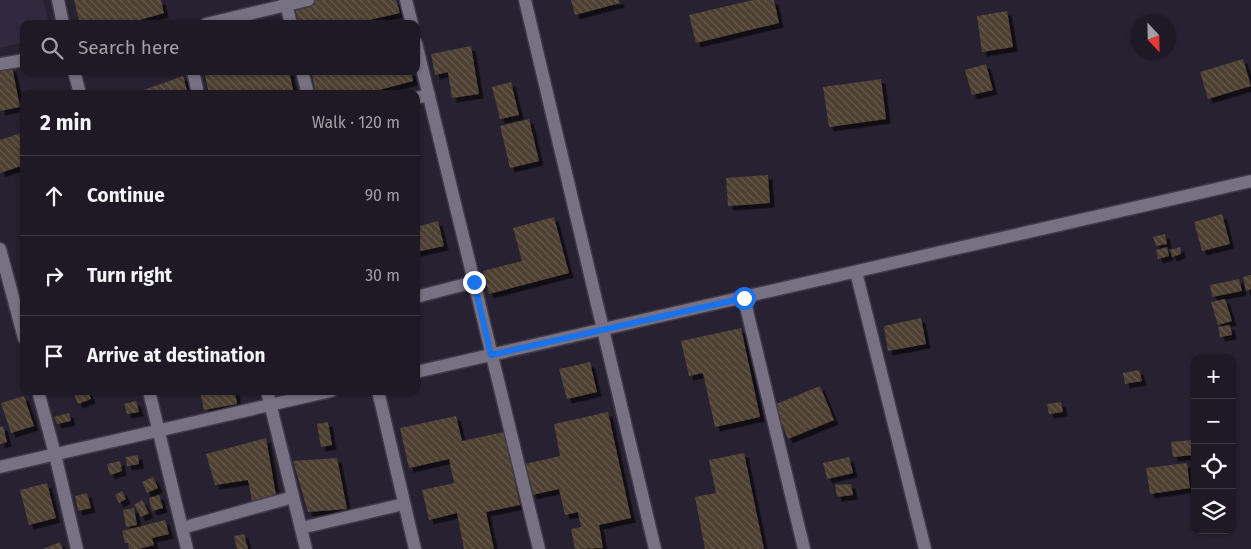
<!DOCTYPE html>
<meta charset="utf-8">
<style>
:root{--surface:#1e1925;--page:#2b2632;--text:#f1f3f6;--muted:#a1a0a7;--line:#3c3842}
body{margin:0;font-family:"Fira Sans",sans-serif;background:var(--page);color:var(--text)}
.controls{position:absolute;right:15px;bottom:15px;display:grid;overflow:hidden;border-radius:10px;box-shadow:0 1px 4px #0004}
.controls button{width:45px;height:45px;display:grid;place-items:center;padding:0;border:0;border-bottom:1px solid var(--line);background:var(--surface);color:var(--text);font:25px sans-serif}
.compass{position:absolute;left:1131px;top:15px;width:45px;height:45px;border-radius:50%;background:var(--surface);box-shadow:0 1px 4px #0004;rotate:158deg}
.stop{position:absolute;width:15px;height:15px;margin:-11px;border:4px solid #1a73e8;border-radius:50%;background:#fff}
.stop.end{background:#1a73e8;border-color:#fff;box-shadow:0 1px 5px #0008}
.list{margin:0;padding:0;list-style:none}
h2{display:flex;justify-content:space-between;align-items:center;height:65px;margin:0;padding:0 20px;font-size:21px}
h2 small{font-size:16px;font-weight:400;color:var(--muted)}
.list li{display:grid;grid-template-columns:32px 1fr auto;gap:15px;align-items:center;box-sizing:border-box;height:80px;padding:0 20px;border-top:1px solid var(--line)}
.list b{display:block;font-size:19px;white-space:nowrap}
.list em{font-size:16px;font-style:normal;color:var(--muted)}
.icon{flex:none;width:28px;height:28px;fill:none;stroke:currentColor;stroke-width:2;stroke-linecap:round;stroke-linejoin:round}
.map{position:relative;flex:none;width:1251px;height:549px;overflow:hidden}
.search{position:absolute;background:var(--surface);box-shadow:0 1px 4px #0004;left:20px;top:20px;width:400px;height:55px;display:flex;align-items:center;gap:12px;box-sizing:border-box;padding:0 18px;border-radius:10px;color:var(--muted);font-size:19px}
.panel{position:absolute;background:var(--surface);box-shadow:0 1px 4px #0004;left:20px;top:90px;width:400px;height:305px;border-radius:10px}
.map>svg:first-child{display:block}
.built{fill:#32293e}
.building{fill:url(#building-back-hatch);filter:url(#shadow)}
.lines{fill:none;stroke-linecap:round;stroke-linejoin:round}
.minor-casing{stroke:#403b48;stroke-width:15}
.minor{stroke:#787083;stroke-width:12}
.route{stroke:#1a73e8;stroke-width:6}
</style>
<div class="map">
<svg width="1251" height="549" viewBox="0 0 1251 549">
<defs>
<pattern id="building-back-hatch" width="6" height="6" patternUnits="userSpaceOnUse" patternTransform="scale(1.25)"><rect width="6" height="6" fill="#4d4031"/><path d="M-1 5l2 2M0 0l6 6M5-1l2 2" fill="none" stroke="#665b4e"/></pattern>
<filter id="shadow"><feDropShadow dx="4.5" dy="4.5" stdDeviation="0" flood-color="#0009"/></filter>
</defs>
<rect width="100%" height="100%" fill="#282131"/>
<path class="built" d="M0 0H43L49 24H24V42L0 48Z"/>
<g class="building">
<path d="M74 0H161L164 13 126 24H80Z"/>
<path d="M308 0H396L400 13 369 20 370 24H299L294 4Z"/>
<path d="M571 0H619L620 3 575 15Z"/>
<path d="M753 0H774L779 23 696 43 689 15Z"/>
<path d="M1007 11 1013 47 982 52 977 16Z"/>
<path d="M471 46 479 94 452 98 448 72 435 75 431 54Z"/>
<path d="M1243 59 1251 86 1208 99 1200 72Z"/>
<path d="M986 64 993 90 972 95 965 70Z"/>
<path d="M12 67 20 107 0 111V70Z"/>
<path d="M204 71H232L233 75 248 71H289L294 94H209Z"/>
<path d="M311 71H411L413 81 364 94H316Z"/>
<path d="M183 76 188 94H142L141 91Z"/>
<path d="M881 79 886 119 829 127 823 87Z"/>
<path d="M511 82 519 115 500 119 492 87Z"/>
<path d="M529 119 539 161 510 168 500 126Z"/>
<path d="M24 132V165L0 173V140Z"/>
<path d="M768 175 770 203 728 206 726 178Z"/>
<path d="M1222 214 1230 244 1202 251 1194 222Z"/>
<path d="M554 217 569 273 489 294 483 271 522 261 513 228Z"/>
<path d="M438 221 444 246 416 252V227Z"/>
<path d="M1165 234 1167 244 1156 246 1153 237Z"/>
<path d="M1167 247 1169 256 1158 259 1156 250Z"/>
<path d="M1180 247 1181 254 1172 257 1170 250Z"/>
<path d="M1251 275V289L1246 291 1243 277Z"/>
<path d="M1239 279 1242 291 1212 297 1210 285Z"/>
<path d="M1225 299 1232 321 1218 325 1211 302Z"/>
<path d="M921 318 926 344 888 351 884 326Z"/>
<path d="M1230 325 1232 335 1220 337 1218 327Z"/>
<path d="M741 328 760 417 715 427 703 373 689 376 681 341Z"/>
<path d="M1204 354 1205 358H1195V356Z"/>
<path d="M590 362 597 392 567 399 559 369Z"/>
<path d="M1139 370 1142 381 1125 384 1123 373Z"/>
<path d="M820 386 834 420 788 439 774 405Z"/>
<path d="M81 391H88L91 399 78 404 74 394Z"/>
<path d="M200 391H235L237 404 204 410Z"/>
<path d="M24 396 34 426 11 433 1 403Z"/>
<path d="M136 401 139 412 127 414 124 404Z"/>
<path d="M1061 402 1063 412 1049 414 1047 404Z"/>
<path d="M608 412 631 518 599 525 603 548 575 549 571 529 581 527 578 512 565 515 559 489 532 495 525 464 560 456 554 424Z"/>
<path d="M69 413 71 421 57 424 54 417Z"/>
<path d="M456 416 462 441 504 432 520 505 486 512 494 549H464L457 513 429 520 422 490 454 483 449 459 409 468 400 428Z"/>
<path d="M328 422 332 445 321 447 317 424Z"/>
<path d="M3 426 7 442 0 444V427Z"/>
<path d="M266 438 276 495 252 501 248 480 215 485 206 454Z"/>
<path d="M1192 440 1194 455 1173 457 1171 442Z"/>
<path d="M744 453 764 549H705L695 497 716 493 709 460Z"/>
<path d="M138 455 139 464 127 466 126 457Z"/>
<path d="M849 457 853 473 827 479 823 463Z"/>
<path d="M337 458 347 509 308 512 293 461Z"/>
<path d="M120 461 122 471 110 475 107 464Z"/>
<path d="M1187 463 1190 488 1150 494 1146 468Z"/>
<path d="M153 477 158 488 147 493 142 482Z"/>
<path d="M47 483 56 518 29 525 20 490Z"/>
<path d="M851 484 853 495 837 497 835 485Z"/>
<path d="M122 491 126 499 119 503 115 495Z"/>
<path d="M87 493 91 508 78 511 75 496Z"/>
<path d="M159 495 163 508 152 511 149 498Z"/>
<path d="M142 500 149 513 141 517 134 505Z"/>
<path d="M134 508 137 525 126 527 123 510Z"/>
<path d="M165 520 169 534 152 538 154 545 138 549H129L128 543H125L122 531Z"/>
<path d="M244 534 248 549H237L234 536Z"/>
<path d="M60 542 63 549H43Z"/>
</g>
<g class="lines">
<defs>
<g id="minor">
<path d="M58 0 63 24"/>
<path d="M285 0 291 24"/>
<path d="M406 0 412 24"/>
<path d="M525 0 655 549"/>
<path d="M206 24 308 0"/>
<path d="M416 43 539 549"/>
<path d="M0 64 24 60"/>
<path d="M74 71 80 94"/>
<path d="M193 71 198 94"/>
<path d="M302 71 308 94"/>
<path d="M416 98 429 95"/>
<path d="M0 249 24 338"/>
<path d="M856 272 925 549"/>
<path d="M416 297 474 282"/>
<path d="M744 298 804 549"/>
<path d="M416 372 1251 181"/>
<path d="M38 391 55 454 77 549"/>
<path d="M149 391 187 549"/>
<path d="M267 391 306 549"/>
<path d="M378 391 415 549"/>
<path d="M0 467 331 391"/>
<path d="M182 528 293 497"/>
<path d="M301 528 404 504"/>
</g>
</defs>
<use href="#minor" class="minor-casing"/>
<use href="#minor" class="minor"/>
</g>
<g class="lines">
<path class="route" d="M474 282 491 355 744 298"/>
</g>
</svg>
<div class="controls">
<button>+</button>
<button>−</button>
<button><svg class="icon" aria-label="locate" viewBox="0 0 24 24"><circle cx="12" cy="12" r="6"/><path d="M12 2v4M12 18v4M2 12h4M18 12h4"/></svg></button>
<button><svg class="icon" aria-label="layers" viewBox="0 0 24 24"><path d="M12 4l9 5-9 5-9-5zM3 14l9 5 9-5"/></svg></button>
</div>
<svg class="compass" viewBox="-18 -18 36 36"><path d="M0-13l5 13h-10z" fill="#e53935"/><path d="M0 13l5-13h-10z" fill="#a1a0a7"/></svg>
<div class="stop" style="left:744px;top:298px"></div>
<div class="stop end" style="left:474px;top:282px"></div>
<div class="search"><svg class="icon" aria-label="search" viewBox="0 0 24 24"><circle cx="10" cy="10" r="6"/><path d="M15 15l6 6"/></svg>Search here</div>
<section class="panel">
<h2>2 min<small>Walk · 120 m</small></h2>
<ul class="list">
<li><svg class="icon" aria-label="ahead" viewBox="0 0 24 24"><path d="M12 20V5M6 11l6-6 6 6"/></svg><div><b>Continue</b></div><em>90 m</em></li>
<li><svg class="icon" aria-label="right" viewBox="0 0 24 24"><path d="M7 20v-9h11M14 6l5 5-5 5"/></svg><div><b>Turn right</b></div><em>30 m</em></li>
<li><svg class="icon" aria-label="arrive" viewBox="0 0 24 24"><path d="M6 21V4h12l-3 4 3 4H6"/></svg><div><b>Arrive at destination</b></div></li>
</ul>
</section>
</div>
